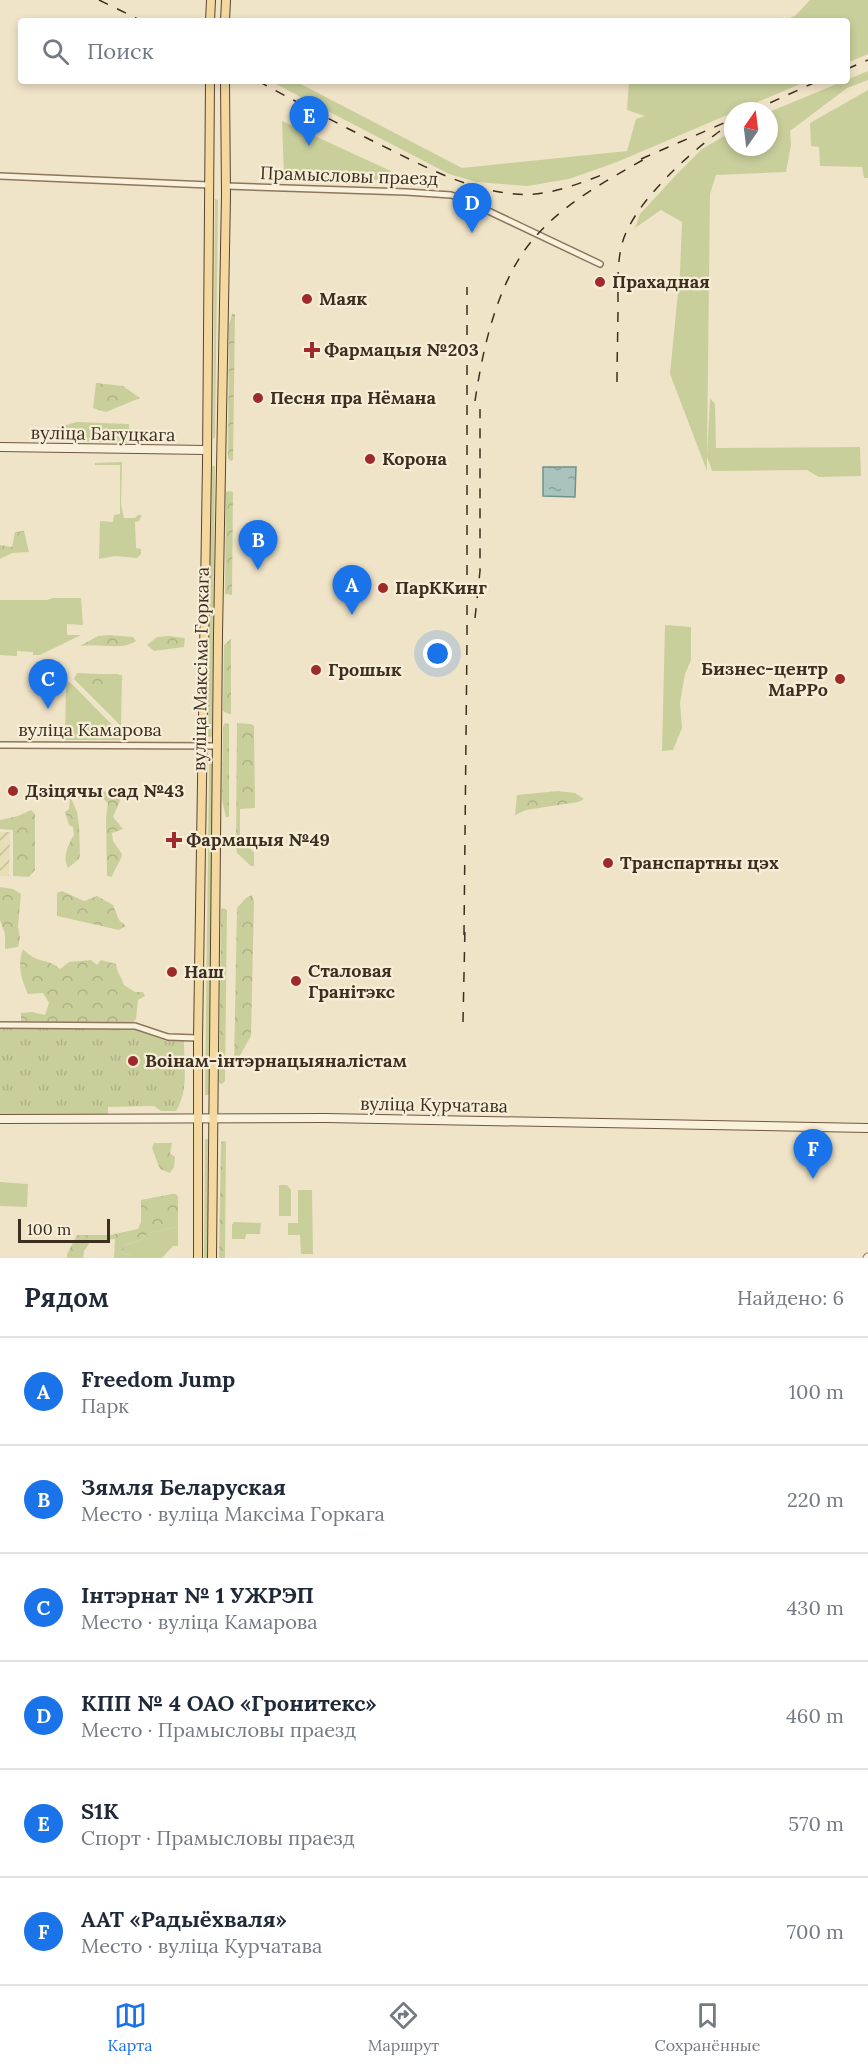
<!DOCTYPE html>
<html lang="ru">
<meta charset="utf-8">
<style>
:root{--surface:#fff;--page:#f6f6f7;--text:#1f2937;--muted:#747a83;--line:#e0e1e3;--accent:#1a73e8}
body{margin:0;font-family:Lora,serif;background:var(--page);color:var(--text)}
.compass{position:absolute;left:724px;top:102px;width:54px;height:54px;border-radius:50%;background:var(--surface);box-shadow:0 3px 9px #0003;rotate:14deg}
.scale{position:absolute;left:18px;bottom:15px;width:92px;box-sizing:border-box;padding-left:6px;border:3px solid #3d2e20;border-top:0;font-size:16px;line-height:21px;white-space:nowrap;color:#3d2e20;-webkit-text-stroke:4px #f7eed8;paint-order:stroke}
.you{position:absolute;left:438px;top:654px;width:21px;height:21px;margin:-15px;border:4px solid #fff;border-radius:50%;background:#1a73e8;box-shadow:0 0 0 9px #1a73e833}
.badge{display:grid;place-items:center;width:39px;height:39px;border-radius:50%;background:var(--accent);color:#fff;font-size:20px;font-weight:700}
.pin{position:absolute;translate:-50% -50px;filter:drop-shadow(0 2px 3px #0008)}
.pin::after{content:'';position:absolute;top:32px;width:21px;height:18px;background:inherit;clip-path:polygon(0 0,100% 0,50% 100%)}
.list{margin:0;padding:0;list-style:none}
h2{display:flex;justify-content:space-between;align-items:center;height:78px;margin:0;padding:0 24px;font-size:26px}
h2 small{font-size:20px;font-weight:400;color:var(--muted)}
.list li{display:grid;grid-template-columns:39px 1fr auto;gap:18px;align-items:center;box-sizing:border-box;height:108px;padding:0 24px;border-top:2px solid var(--line)}
.list b{display:block;font-size:22px;white-space:nowrap}
.list p{margin:0;font-size:20px;white-space:nowrap;color:var(--muted)}
.list em{font-size:20px;font-style:normal;color:var(--muted)}
.icon{flex:none;width:33px;height:33px;fill:none;stroke:currentColor;stroke-width:2;stroke-linecap:round;stroke-linejoin:round}
.map{position:relative;flex:none;width:868px;height:1258px;overflow:hidden}
.search{position:absolute;background:var(--surface);box-shadow:0 3px 9px #0003;left:18px;right:18px;top:18px;height:66px;display:flex;align-items:center;gap:15px;box-sizing:border-box;padding:0 21px;border-radius:6px;color:var(--muted);font-size:22px}
.sheet{height:726px;background:var(--surface)}
nav{display:flex;justify-content:space-around;align-items:center;box-sizing:border-box;height:84px;border-top:2px solid var(--line);background:var(--surface);font-size:16px;color:var(--muted)}
nav a{display:grid;justify-items:center;gap:3px}
nav .on{color:var(--accent)}
.map>svg:first-child{display:block}
.farmland{fill:url(#farmland-furrows)}
.grass{fill:#c9cf9b}
.forest{fill:url(#forest-crowns)}
.park{fill:url(#park-tufts)}
.water{fill:url(#water-ripples);stroke:#6f938a;stroke-width:1.5}
.lines{fill:none;stroke-linecap:round;stroke-linejoin:round}
.minor-casing{stroke:#8d765c;stroke-width:8}
.tertiary-casing{stroke:#8d765c;stroke-width:9}
.secondary-casing{stroke:#6f573f;stroke-width:10}
.primary-casing{stroke:#5b4430;stroke-width:10}
.minor{stroke:#faf1dc;stroke-width:5}
.tertiary{stroke:#faf1dc;stroke-width:7}
.secondary{stroke:#faf1dc;stroke-width:8}
.primary{stroke:#f3d9a0;stroke-width:8}
.rail{stroke:#3d2e20;stroke-width:1.5;stroke-dasharray:10 10;stroke-linecap:butt}
.poi-dot{fill:#9e2a2b;stroke:#f7eed8;stroke-width:2}
.labels{text-anchor:middle;stroke-width:4.5;stroke-linejoin:round;paint-order:stroke}
.street-label{font-size:18px;fill:#3d2e20;stroke:#f7eed8}
.poi-label{font-size:18px;font-weight:bold;fill:#3d2e20;stroke:#f7eed8;text-anchor:start}
</style>
<div class="map">
<svg width="868" height="1258" viewBox="0 0 868 1258">
<defs>
<pattern id="farmland-furrows" width="10" height="10" patternUnits="userSpaceOnUse" patternTransform="scale(1.5)"><rect width="10" height="10" fill="#e6deb5"/><path d="M-1 1l2-2M0 10L10 0M9 11l2-2" fill="none" stroke="#c6bf9b"/></pattern>
<pattern id="forest-crowns" width="20" height="18" patternUnits="userSpaceOnUse" patternTransform="scale(1.5)"><rect width="20" height="18" fill="#c9cf9b"/><path d="M2 6a3 3 0 1 1 6 0M12 15a3 3 0 1 1 6 0" fill="none" stroke="#aeb285"/></pattern>
<pattern id="park-tufts" width="24" height="20" patternUnits="userSpaceOnUse" patternTransform="scale(1.5)"><rect width="24" height="20" fill="#c9cf9b"/><path d="M3 7l-1-3M5 7V3M7 7l1-3M15 17l-1-3M17 17v-4M19 17l1-3" fill="none" stroke="#aeb285"/></pattern>
<pattern id="water-ripples" width="26" height="14" patternUnits="userSpaceOnUse" patternTransform="scale(1.5)"><rect width="26" height="14" fill="#a9c4bc"/><path d="M2 4q2-2 4 0t4 0M15 11q2-2 4 0t4 0" fill="none" stroke="#8ba098"/></pattern>
</defs>
<rect width="100%" height="100%" fill="#f0e4c8"/>
<path class="farmland" d="M0 832H10L9 876H0Z"/>
<g class="grass">
<path d="M810 0H868V54L847 63V21H784L796 15Z"/>
<path d="M868 71V80L847 88 790 131 791 145 786 172 716 175 710 194 707 456 710 398 715 404 716 448 860 447 861 476 819 477 807 470 712 471 707 457V471L670 374 680 272 682 222 661 210 635 228 640 214 677 174 702 149 733 131V147H769V112Z"/>
<path d="M270 81H295L462 168 627 151 636 119 645 116 627 110 629 81H807L617 162 569 179 527 186 477 182 449 174Z"/>
<path d="M868 90V178H864L862 167 820 166 819 147 811 146 810 123Z"/>
<path d="M282 121 391 171 387 184 379 180 353 178 350 181 284 177Z"/>
<path d="M215 199 218 200 215 437 213 439Z"/>
<path d="M77 422 129 424V443L51 440 52 429Z"/>
<path d="M122 462 121 504 124 518H135L138 515H142L139 521 135 522 136 548 141 549V554L137 558 115 556 99 559 100 521 113 522 114 515 120 514V465H95V463Z"/>
<path d="M211 466H215L212 736 210 738 208 736Z"/>
<path d="M53 598H81L83 625 67 624V635H81L40 655H33V652L17 651V656L0 655V600H47Z"/>
<path d="M665 625 691 627V660L685 674 680 703 682 728 673 750 662 751Z"/>
<path d="M77 673 122 675 121 726 74 679Z"/>
<path d="M66 680 72 684 124 737V740H65Z"/>
<path d="M209 764H213L210 1095H205Z"/>
<path d="M205 1139H209L208 1258H204Z"/>
<path d="M0 1182 28 1184 27 1207 0 1206Z"/>
<path d="M279 1185H287L291 1190V1216H279Z"/>
<path d="M298 1190H312L313 1254H301L300 1235H288V1223H298Z"/>
<path d="M178 1222V1246H173L162 1258H132V1255L122 1254 125 1245 140 1240 149 1233 175 1227Z"/>
<path d="M234 1222 261 1223 260 1234H246L245 1239H232V1225Z"/>
</g>
<g class="forest">
<path d="M232 314H235L233 460 231 461 228 458 229 325Z"/>
<path d="M96 383 123 386 140 398 106 412 93 408Z"/>
<path d="M230 491 233 492 232 595 225 594 226 492Z"/>
<path d="M24 531 29 552 12 553 0 559V545L12 547 15 532Z"/>
<path d="M109 635 133 637 136 641C121 651 99 643 80 646L98 636Z"/>
<path d="M169 636 185 638 184 647 154 651 147 645 157 637Z"/>
<path d="M231 639V714H229L223 711 224 645Z"/>
<path d="M118 674 123 679 114 690 96 689 92 691 79 680 75 679 78 675Z"/>
<path d="M85 723C98 724 109 725 115 737L66 736V732L69 725Z"/>
<path d="M225 723 229 724V817H226L222 800 223 727Z"/>
<path d="M237 723 251 724 254 726 255 808 240 809V840L254 852V866H251L237 853 236 846Z"/>
<path d="M47 791H101L123 794 113 817 123 829 112 833 113 841 122 854C121 862 114 869 112 877L107 876 106 818 108 803 102 798H71L77 812 79 825 80 855 79 859 68 868C62 857 68 845 74 835L73 827 69 825 65 812 69 809 70 797Z"/>
<path d="M558 791 575 793 584 799 578 802 526 810 515 815 517 795Z"/>
<path d="M31 810 35 814V870L29 877 13 876V830L0 829V820L18 816Z"/>
<path d="M0 887 13 889 21 894 18 926 20 938 18 947 5 949V934L0 920Z"/>
<path d="M62 891 84 901 97 896 113 905 119 920 126 926 119 930 57 916V893Z"/>
<path d="M252 895 254 902 251 1036 234 1066 237 908 246 898Z"/>
<path d="M223 908 227 910 225 1081 222 1084 219 1083 221 909Z"/>
<path d="M23 949C38 965 46 957 60 969L69 962 91 960 97 965 101 960 116 964C116 972 122 977 124 985L135 992H143L145 996 138 1000 136 1019 131 1024 21 1021V1013L32 1012 45 1015 49 1003 43 993 28 994C21 978 17 966 23 949Z"/>
<path d="M224 1141 226 1142 225 1258H219L221 1142Z"/>
<path d="M154 1143H172L170 1153 175 1157 174 1167 170 1173 160 1169 152 1148Z"/>
<path d="M172 1194H176L178 1197V1222L175 1227 149 1233 140 1240 125 1245 122 1254 132 1255V1258H114L115 1239 91 1241 84 1251 83 1258H67V1254L77 1235H110L138 1229 141 1222V1200Z"/>
</g>
<path class="park" d="M0 1027 131 1028 166 1041H184C184 1063 189 1092 176 1111H161L154 1106 108 1107V1114H0Z"/>
<path class="water" d="M543 467H576L575 497 543 496Z"/>
<g class="lines">
<defs>
<g id="minor">
<path d="M0 176 209 185"/>
<path d="M226 186 406 192 451 195 463 199 600 264"/>
<path d="M0 745 217 746"/>
<path d="M0 1025 135 1026 168 1037 198 1038"/>
</g>
<path id="tertiary" d="M867 1258 868 1257"/>
<g id="secondary">
<path d="M0 447 207 450"/>
<path d="M0 1119 326 1118 868 1128"/>
</g>
<g id="primary">
<path d="M210 21 211 0"/>
<path d="M225 21 226 0"/>
<path d="M198 1258V1038L207 463 210 81"/>
<path d="M212 1258 218 634 226 195 225 81"/>
</g>
</defs>
<use href="#minor" class="minor-casing"/>
<use href="#tertiary" class="tertiary-casing"/>
<use href="#secondary" class="secondary-casing"/>
<use href="#primary" class="primary-casing"/>
<use href="#minor" class="minor"/>
<use href="#tertiary" class="tertiary"/>
<use href="#secondary" class="secondary"/>
<use href="#primary" class="primary"/>
<g class="rail">
<path d="M99 0 142 21"/>
<path d="M847 69 868 60"/>
<path d="M258 81C302 105 346 128 391 150 431 170 470 190 515 194 547 197 578 184 607 173"/>
<path d="M752 111 818 81"/>
<path d="M641 159 733 119"/>
<path d="M617 382C617 356 618 330 618 304 618 284 617 263 622 244 632 205 688 154 720 131"/>
<path d="M475 401C483 347 498 278 536 236 567 201 608 180 648 157"/>
<path d="M475 618 480 571V409"/>
<path d="M464 935 467 638V287"/>
<path d="M463 1022 465 927"/>
</g>
</g>
<g class="poi-dot">
<circle cx="600" cy="282" r="6"/>
<circle cx="307" cy="299" r="6"/>
<path d="M309 341h6v6h6v6h-6v6h-6v-6h-6v-6h6z"/>
<circle cx="258" cy="398" r="6"/>
<circle cx="370" cy="459" r="6"/>
<circle cx="383" cy="588" r="6"/>
<circle cx="316" cy="670" r="6"/>
<circle cx="840" cy="679" r="6"/>
<circle cx="13" cy="791" r="6"/>
<path d="M171 831h6v6h6v6h-6v6h-6v-6h-6v-6h6z"/>
<circle cx="608" cy="863" r="6"/>
<circle cx="172" cy="972" r="6"/>
<circle cx="296" cy="981" r="6"/>
<circle cx="133" cy="1061" r="6"/>
</g>
<g class="labels">
<g class="street-label">
<text transform="translate(349 176) rotate(2)" y="6">Прамысловы праезд</text>
<text transform="translate(103 434) rotate(1)" y="6">вуліца Багуцкага</text>
<text transform="translate(201 669) rotate(-89)" y="6">вуліца Максіма Горкага</text>
<text x="90" y="736">вуліца Камарова</text>
<text transform="translate(434 1105) rotate(1)" y="6">вуліца Курчатава</text>
</g>
<g class="poi-label">
<text x="612" y="288">Прахадная</text>
<text x="319" y="305">Маяк</text>
<text x="324" y="356">Фармацыя №203</text>
<text x="270" y="404">Песня пра Нёмана</text>
<text x="382" y="465">Корона</text>
<text x="395" y="594">ПарККинг</text>
<text x="828" y="675" text-anchor="end">Бизнес-центр<tspan x="828" dy="21">МаРРо</tspan></text>
<text x="328" y="676">Грошык</text>
<text x="25" y="797">Дзіцячы сад №43</text>
<text x="186" y="846">Фармацыя №49</text>
<text x="620" y="869">Транспартны цэх</text>
<text x="308" y="977">Сталовая<tspan x="308" dy="21">Гранітэкс</tspan></text>
<text x="184" y="978">Наш</text>
<text x="145" y="1067">Воінам-інтэрнацыяналістам</text>
</g>
</g>
</svg>
<svg class="compass" viewBox="-18 -18 36 36"><path d="M0-13l5 13h-10z" fill="#e53935"/><path d="M0 13l5-13h-10z" fill="#747a83"/></svg>
<div class="scale">100 m</div>
<div class="you"></div>
<div class="pin badge" style="left:352px;top:615px">A</div>
<div class="pin badge" style="left:258px;top:570px">B</div>
<div class="pin badge" style="left:48px;top:709px">C</div>
<div class="pin badge" style="left:472px;top:233px">D</div>
<div class="pin badge" style="left:309px;top:146px">E</div>
<div class="pin badge" style="left:813px;top:1179px">F</div>
<div class="search"><svg class="icon" aria-label="search" viewBox="0 0 24 24"><circle cx="10" cy="10" r="6"/><path d="M15 15l6 6"/></svg>Поиск</div>
</div>
<section class="sheet">
<h2>Рядом<small>Найдено: 6</small></h2>
<ul class="list">
<li><span class="badge">A</span><div><b>Freedom Jump</b><p>Парк</p></div><em>100 m</em></li>
<li><span class="badge">B</span><div><b>Зямля Беларуская</b><p>Место · вуліца Максіма Горкага</p></div><em>220 m</em></li>
<li><span class="badge">C</span><div><b>Інтэрнат № 1 УЖРЭП</b><p>Место · вуліца Камарова</p></div><em>430 m</em></li>
<li><span class="badge">D</span><div><b>КПП № 4 ОАО «Гронитекс»</b><p>Место · Прамысловы праезд</p></div><em>460 m</em></li>
<li><span class="badge">E</span><div><b>S1K</b><p>Спорт · Прамысловы праезд</p></div><em>570 m</em></li>
<li><span class="badge">F</span><div><b>ААТ «Радыёхваля»</b><p>Место · вуліца Курчатава</p></div><em>700 m</em></li>
</ul>
</section>
<nav>
<a class="on"><svg class="icon" aria-label="map" viewBox="0 0 24 24"><path d="M3 6l6-2 6 2 6-2v14l-6 2-6-2-6 2zM9 4v14M15 6v14"/></svg>Карта</a>
<a><svg class="icon" aria-label="directions" viewBox="0 0 24 24"><path d="M12 3l9 9-9 9-9-9zM9 14v-3h6M13 9l2 2-2 2"/></svg>Маршрут</a>
<a><svg class="icon" aria-label="saved" viewBox="0 0 24 24"><path d="M7 4h10v16l-5-4-5 4z"/></svg>Сохранённые</a>
</nav>
